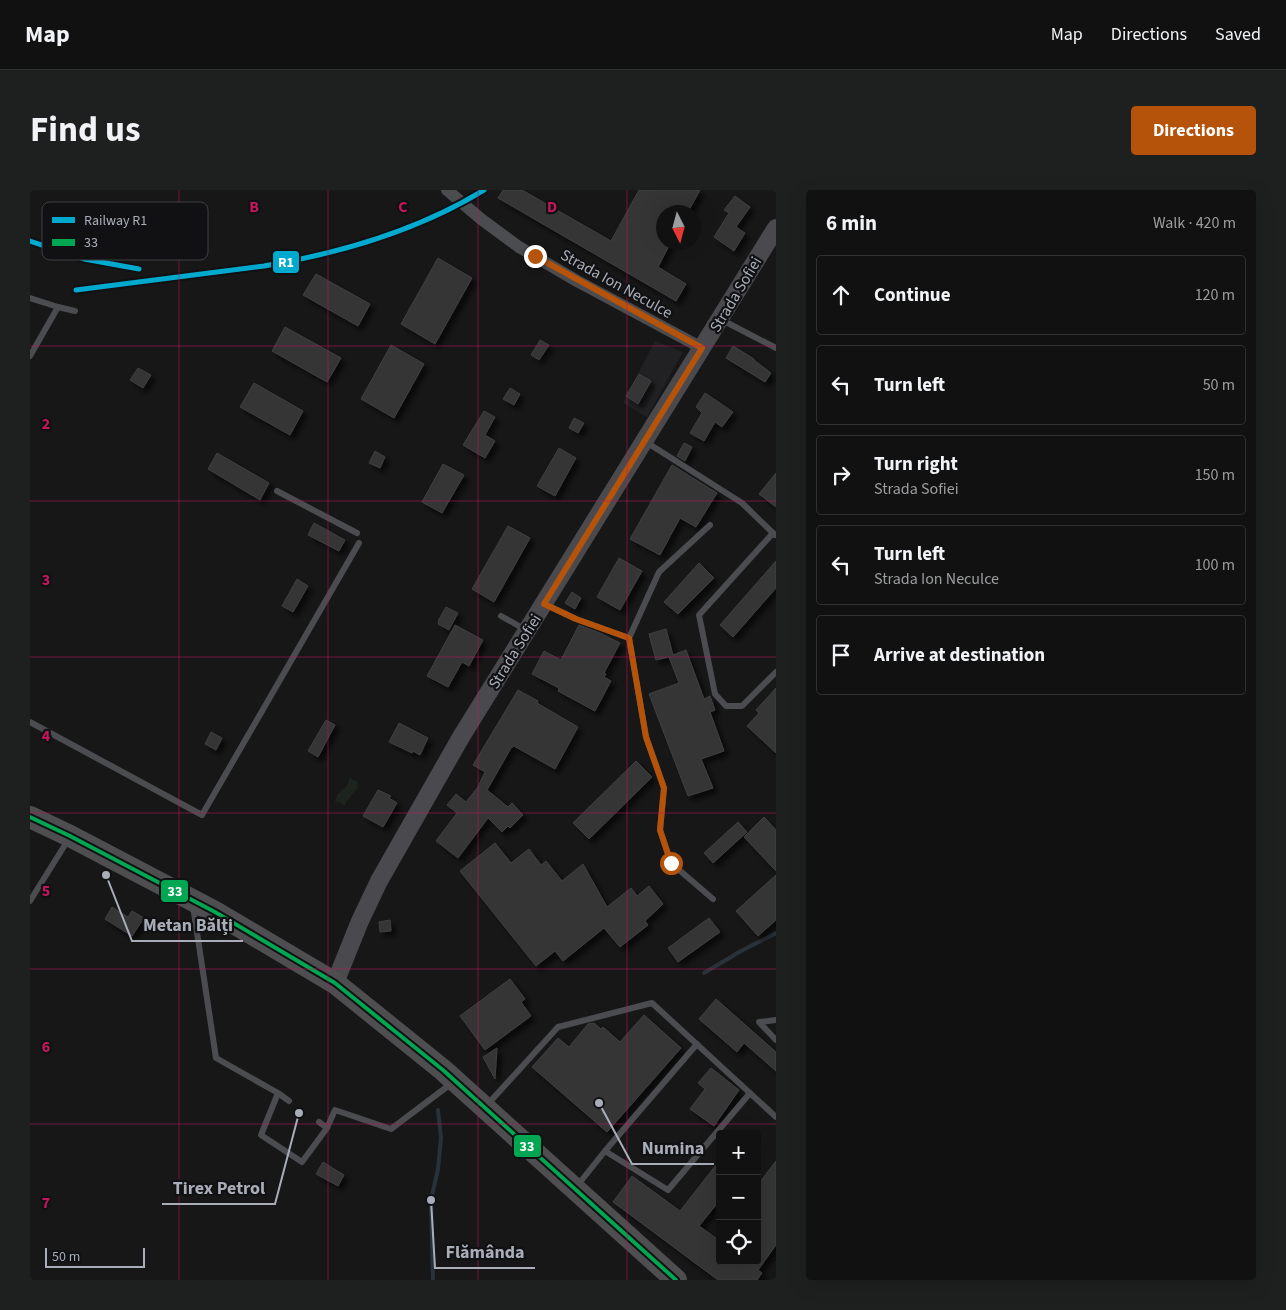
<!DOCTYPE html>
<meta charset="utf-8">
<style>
:root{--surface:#111;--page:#1e1f1f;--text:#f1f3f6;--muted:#9c9d9f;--line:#303131;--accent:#b45309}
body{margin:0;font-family:"Source Sans 3",sans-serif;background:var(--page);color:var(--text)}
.controls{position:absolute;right:15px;bottom:15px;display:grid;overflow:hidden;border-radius:5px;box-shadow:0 5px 20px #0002}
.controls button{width:45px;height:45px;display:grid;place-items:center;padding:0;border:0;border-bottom:1px solid var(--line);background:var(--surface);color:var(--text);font:25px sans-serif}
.compass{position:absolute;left:626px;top:15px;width:45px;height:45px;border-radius:50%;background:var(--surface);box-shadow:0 5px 20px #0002;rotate:174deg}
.scale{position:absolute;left:15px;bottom:12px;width:100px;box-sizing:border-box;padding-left:5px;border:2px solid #a8adb8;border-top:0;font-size:14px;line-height:18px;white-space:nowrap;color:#a8adb8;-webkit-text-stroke:4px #111113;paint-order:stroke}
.stop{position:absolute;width:15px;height:15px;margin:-11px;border:4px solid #b45309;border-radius:50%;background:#fff}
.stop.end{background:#b45309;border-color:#fff;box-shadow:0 1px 5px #0008}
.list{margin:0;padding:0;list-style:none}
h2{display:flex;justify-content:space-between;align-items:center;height:65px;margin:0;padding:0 20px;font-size:21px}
h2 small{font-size:16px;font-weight:400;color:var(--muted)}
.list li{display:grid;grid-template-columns:32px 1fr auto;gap:15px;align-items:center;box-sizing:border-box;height:80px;margin:0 10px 10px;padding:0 10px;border:1px solid var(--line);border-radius:5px}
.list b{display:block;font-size:19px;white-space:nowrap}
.list p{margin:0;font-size:16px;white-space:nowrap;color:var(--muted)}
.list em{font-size:16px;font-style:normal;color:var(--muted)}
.icon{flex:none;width:28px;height:28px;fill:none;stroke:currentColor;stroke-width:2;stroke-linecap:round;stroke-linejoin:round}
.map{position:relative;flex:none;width:746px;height:1090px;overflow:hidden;border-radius:5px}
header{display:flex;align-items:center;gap:30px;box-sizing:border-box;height:70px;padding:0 25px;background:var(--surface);border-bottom:1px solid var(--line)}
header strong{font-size:24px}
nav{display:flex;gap:28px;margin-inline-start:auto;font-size:18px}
.intro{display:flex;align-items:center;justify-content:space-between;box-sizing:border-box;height:120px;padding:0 30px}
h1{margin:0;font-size:35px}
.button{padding:12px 22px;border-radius:5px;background:var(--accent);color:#fff;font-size:18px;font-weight:700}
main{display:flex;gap:30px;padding:0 30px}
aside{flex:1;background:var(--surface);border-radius:5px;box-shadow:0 5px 20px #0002}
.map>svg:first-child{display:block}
.built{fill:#212123}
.green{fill:#1d241e}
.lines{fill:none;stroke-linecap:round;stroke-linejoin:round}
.stream{stroke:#2a3239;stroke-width:4}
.building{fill:#353536;stroke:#3f4043;filter:url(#shadow)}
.lane{stroke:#4b4c50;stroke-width:6}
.street{stroke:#4b4c50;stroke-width:12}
.secondary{stroke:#4a4a4e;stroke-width:18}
.highway{stroke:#4e4e51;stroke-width:22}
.bus-1-casing{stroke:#111113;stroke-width:8}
.bus-1{stroke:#00a651;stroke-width:4}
.rail-1-casing{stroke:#111113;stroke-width:9}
.rail-1{stroke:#00a9ce;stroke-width:5}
.route{stroke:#b45309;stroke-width:6}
.grid{fill:none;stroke:#c2185b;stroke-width:1;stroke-opacity:0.55}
.labels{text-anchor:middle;stroke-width:4.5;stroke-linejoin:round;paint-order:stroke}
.street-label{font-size:16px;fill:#a8adb8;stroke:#111113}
.key{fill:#111113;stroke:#3e4045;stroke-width:1}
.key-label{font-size:14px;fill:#a8adb8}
.grid-label{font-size:16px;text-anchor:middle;font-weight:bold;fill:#c2185b;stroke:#111113;stroke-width:4.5;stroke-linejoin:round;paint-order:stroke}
.leader{fill:none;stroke:#a8adb8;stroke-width:2}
.callout-dot{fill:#a8adb8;stroke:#111113;stroke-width:2}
.callout-label{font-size:18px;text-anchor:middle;font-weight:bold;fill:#a8adb8;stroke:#111113;stroke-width:4.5;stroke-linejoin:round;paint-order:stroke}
.line-badge{stroke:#111113;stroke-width:2}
.badge-label{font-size:14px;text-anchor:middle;font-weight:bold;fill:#fff}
</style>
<header>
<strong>Map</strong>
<nav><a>Map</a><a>Directions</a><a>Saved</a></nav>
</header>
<div class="intro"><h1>Find us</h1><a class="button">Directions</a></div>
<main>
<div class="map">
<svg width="746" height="1090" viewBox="0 0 746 1090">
<defs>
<filter id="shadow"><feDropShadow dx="4.5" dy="4.5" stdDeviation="2.5" flood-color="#0009"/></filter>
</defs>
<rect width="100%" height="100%" fill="#171717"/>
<path class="built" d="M625 151 653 162 617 227 593 213Z"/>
<path class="green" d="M320 587 321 589 327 591 328 597 316 612 315 616 310 612 305 613 307 605 317 596Z"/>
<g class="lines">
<g class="stream">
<path d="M674 783 711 761 746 743"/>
<path d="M403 1090 401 1010 408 979 411 948 408 920"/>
</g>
</g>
<g class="building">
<path d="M473 0H492L581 51 609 0H670L658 22H634V52H641L628 77 656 94 646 111 468 8Z"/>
<path d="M705 6 720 17 706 37 715 43 704 61 684 47 699 23 694 20Z"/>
<path d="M408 68 442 88 405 154 371 134Z"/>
<path d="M286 84 340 114 328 136 273 105Z"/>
<path d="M255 137 311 168 297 192 242 161Z"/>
<path d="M510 150 519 155 509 170 501 165Z"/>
<path d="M361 155 394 174 364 228 331 209Z"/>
<path d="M703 156 724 169V170L741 183 735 192 696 168Z"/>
<path d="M108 178 121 185 113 198 100 190Z"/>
<path d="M609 184 621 191 608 214 596 206Z"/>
<path d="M224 193 273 221 260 245 210 217Z"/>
<path d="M480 198 490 204 484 215 473 209Z"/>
<path d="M675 203 703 222 692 237 685 232 674 251 660 243 672 223 666 217Z"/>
<path d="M454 221 465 227 455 245 465 251 455 268 433 255Z"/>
<path d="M544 228 554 233 548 243 539 238Z"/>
<path d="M654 253 662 257 655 271 647 266Z"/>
<path d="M529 258 546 268 525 306 507 296Z"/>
<path d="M345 261 355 267 350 278 339 273Z"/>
<path d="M187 263 239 293 230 310 178 279Z"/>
<path d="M413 274 434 285 412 323 392 312Z"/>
<path d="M642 275 687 303 666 337 650 328 630 365 600 349Z"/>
<path d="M746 283V317L729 304Z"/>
<path d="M284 333 315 350 309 361 278 345Z"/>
<path d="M478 336 500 348 464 412 442 399Z"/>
<path d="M589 368 612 381 590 420 567 407Z"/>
<path d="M746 371V398L703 447 690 435Z"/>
<path d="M669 373 684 388 648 424 634 412Z"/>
<path d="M267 389 278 396 263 422 252 416Z"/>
<path d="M542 402 551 408 545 419 535 413Z"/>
<path d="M416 417 428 423 419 440 408 434 409 432 408 431Z"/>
<path d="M425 435 453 450 439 476 432 472 418 497 397 486Z"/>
<path d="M549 435 570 443 590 453 574 483 576 484 574 487 581 491 565 521 528 501 529 498 502 484 514 461 531 470Z"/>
<path d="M636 439 643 465 656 460 674 509 680 506 685 520 680 522 694 561 671 569 683 598 658 606 619 504 649 493 639 467 626 470 619 444Z"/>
<path d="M746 498V563L717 536 729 523 726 520Z"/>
<path d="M488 500 508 511 507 513 548 537 525 579 484 556 481 558 457 600 478 617 482 613 493 625 480 638 478 636 472 642 458 628 428 668 406 651 427 623 417 615 426 604 436 612 448 597 455 582 443 575Z"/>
<path d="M296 530 305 535 288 567 278 561Z"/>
<path d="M369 533 398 548 390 565 383 561 382 563 359 552Z"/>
<path d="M181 542 192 548 186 560 175 554Z"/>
<path d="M606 571 622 587 559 649 543 633Z"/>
<path d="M348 600 361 606 359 608 367 613 353 637 333 626Z"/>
<path d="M734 627 746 640V681L714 647Z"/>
<path d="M708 632 717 642 683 673 674 663Z"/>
<path d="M465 653 481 673 499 659 511 675 516 671 532 691 553 674 577 717 601 698 607 706 619 696 633 714 615 731 618 735 590 757 574 738 533 771 525 761 506 776 430 681Z"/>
<path d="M746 685V730L728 746 706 721Z"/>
<path d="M82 717 98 727 102 721 114 728 102 746 75 729Z"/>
<path d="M679 728 690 742 648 772 638 758Z"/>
<path d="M360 730 361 741 350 742 349 732Z"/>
<path d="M480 789 495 809 491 812 501 826 455 860 430 826Z"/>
<path d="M686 809 746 862V881L714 853 707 862 669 829Z"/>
<path d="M614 825 651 858 577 942 502 877 528 848 539 857 558 834 564 833 571 839 573 837 590 852Z"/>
<path d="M467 858 465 889 453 867Z"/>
<path d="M681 878 709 900 684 936 660 919 675 899 668 893Z"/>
<path d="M690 970V1010L669 1036 690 1051V1071H727V996L746 971V1055L728 1080 732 1083 727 1090H688L583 1012 602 986 650 1021Z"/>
<path d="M293 972 314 985 308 996 286 984Z"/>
</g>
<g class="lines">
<g class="lane">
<path d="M0 108 28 117"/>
<path d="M692 130 746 158"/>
<path d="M0 166 28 117 45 121"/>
<path d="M616 252 712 313 745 345"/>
<path d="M247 301 327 343"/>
<path d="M743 343 669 425 685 504 696 516H712L746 482"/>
<path d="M515 414 546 429 599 448 616 547 634 598 630 640 641 673 683 709"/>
<path d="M471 426 496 440"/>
<path d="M599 448 629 382 680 335"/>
<path d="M0 532 172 625 329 353"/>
<path d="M0 711 38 650"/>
<path d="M163 716 186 868 248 903 259 911"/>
<path d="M746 830 729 832 746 850"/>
<path d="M248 903 231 945 272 972 297 938 305 920 361 939 422 893"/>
<path d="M457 915 528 837 622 813 746 927"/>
<path d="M289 932 297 938"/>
<path d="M575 961 638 1000 720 903"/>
<path d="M547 996 575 961 667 854"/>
</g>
<path class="street" d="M417 0 451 29 489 57 547 91 672 158"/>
<path class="secondary" d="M305 793 330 731 349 691 431 547 746 38"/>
<path class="highway" d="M0 627 40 646 185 722 305 793 413 880 646 1090"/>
<defs>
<path id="bus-1" d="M0 627 40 646 185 722 305 793 413 880 646 1090"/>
</defs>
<use href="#bus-1" class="bus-1-casing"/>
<use href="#bus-1" class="bus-1"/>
<defs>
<g id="rail-1">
<path d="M0 51 54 69 109 79"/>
<path d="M46 100 234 76C311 63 387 41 454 0"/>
</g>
</defs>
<use href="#rail-1" class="rail-1-casing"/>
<use href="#rail-1" class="rail-1"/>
</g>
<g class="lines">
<path class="route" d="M505 66 672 158 514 414 546 429 599 448 616 547 634 598 630 640 641 673"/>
</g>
<path class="grid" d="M149 0V1090M298 0V1090M448 0V1090M597 0V1090M0 156H746M0 311H746M0 467H746M0 623H746M0 779H746M0 934H746"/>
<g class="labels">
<g class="street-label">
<text transform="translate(587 93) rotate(29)" y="6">Strada Ion Neculce</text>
<text transform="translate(705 104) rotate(-59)" y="6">Strada Sofiei</text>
<text transform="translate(484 461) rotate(-58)" y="6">Strada Sofiei</text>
</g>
</g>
<rect x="12" y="12" width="166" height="58" rx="8" class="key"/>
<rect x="22" y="27" width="23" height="6" fill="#00a9ce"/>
<rect x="22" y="49" width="23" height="7" fill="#00a651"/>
<g class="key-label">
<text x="54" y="35">Railway R1</text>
<text x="54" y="57">33</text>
</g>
<g class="grid-label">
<text x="224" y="22">B</text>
<text x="373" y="22">C</text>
<text x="522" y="22">D</text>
<text x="16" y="239">2</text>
<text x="16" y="395">3</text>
<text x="16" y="551">4</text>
<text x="16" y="706">5</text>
<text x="16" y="862">6</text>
<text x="16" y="1018">7</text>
</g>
<path class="leader" d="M76 685L102 751H213M569 913L602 974H684M269 923L245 1014H132M401 1010L405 1078H505"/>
<g class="callout-dot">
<circle cx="76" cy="685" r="5"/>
<circle cx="569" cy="913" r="5"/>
<circle cx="269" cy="923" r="5"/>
<circle cx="401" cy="1010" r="5"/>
</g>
<g class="callout-label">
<text x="158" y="741">Metan Bălți</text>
<text x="643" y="964">Numina</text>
<text x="189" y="1004">Tirex Petrol</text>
<text x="455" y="1068">Flămânda</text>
</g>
<g class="line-badge">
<rect x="242" y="60" width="28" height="24" rx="5" fill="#00a9ce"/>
<rect x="130" y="689" width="29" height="24" rx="5" fill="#00a651"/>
<rect x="483" y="944" width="29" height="24" rx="5" fill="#00a651"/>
</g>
<g class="badge-label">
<text x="256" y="77">R1</text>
<text x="145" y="706">33</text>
<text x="497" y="961">33</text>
</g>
</svg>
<div class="controls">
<button>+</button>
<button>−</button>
<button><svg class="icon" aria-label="locate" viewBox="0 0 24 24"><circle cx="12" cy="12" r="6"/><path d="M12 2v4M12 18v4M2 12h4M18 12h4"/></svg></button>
</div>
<svg class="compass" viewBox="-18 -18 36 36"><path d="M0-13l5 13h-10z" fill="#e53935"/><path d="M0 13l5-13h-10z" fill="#9c9d9f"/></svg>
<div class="scale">50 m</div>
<div class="stop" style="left:641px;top:673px"></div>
<div class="stop end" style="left:505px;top:66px"></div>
</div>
<aside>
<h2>6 min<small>Walk · 420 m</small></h2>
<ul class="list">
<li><svg class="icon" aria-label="ahead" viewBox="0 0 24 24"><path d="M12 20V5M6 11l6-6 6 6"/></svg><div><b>Continue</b></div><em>120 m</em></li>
<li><svg class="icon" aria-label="left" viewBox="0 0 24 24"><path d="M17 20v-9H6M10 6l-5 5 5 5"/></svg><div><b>Turn left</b></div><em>50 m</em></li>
<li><svg class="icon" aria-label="right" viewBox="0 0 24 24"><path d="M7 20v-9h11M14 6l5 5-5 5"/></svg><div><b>Turn right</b><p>Strada Sofiei</p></div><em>150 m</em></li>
<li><svg class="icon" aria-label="left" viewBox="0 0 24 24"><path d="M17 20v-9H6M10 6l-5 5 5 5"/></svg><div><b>Turn left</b><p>Strada Ion Neculce</p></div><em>100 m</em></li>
<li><svg class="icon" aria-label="arrive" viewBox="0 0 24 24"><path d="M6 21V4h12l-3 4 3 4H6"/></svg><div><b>Arrive at destination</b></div></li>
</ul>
</aside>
</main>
